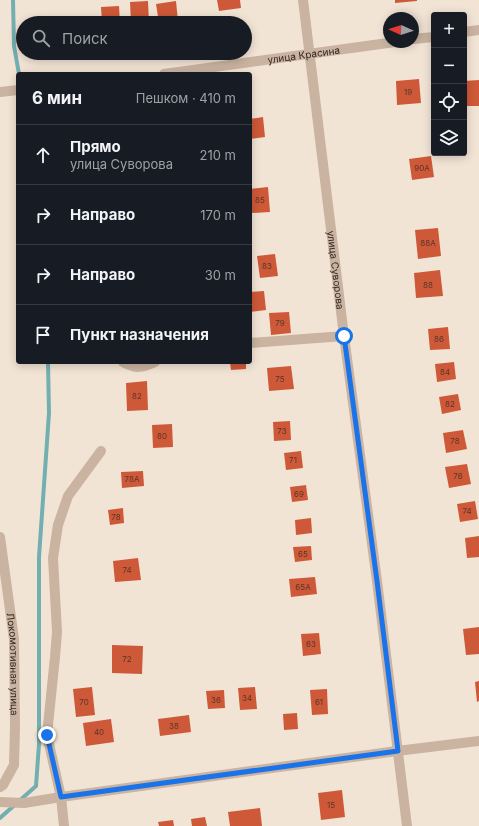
<!DOCTYPE html>
<html lang="ru">
<meta charset="utf-8">
<style>
:root{--surface:#171b24;--page:#20242c;--text:#f1f3f6;--muted:#9ea1a6;--line:#363941}
body{margin:0;font-family:Inter,sans-serif;background:var(--page);color:var(--text)}
.controls{position:absolute;right:12px;top:12px;display:grid;overflow:hidden;border-radius:4px;box-shadow:0 2px 10px #0003}
.controls button{width:36px;height:36px;display:grid;place-items:center;padding:0;border:0;border-bottom:1px solid var(--line);background:var(--surface);color:var(--text);font:20px sans-serif}
.compass{position:absolute;left:383px;top:12px;width:36px;height:36px;border-radius:50%;background:var(--surface);box-shadow:0 2px 10px #0003;rotate:273deg}
.stop{position:absolute;width:12px;height:12px;margin:-9px;border:3px solid #1a73e8;border-radius:50%;background:#fff}
.stop.end{background:#1a73e8;border-color:#fff;box-shadow:0 1px 4px #0008}
.list{margin:0;padding:0;list-style:none}
h2{display:flex;justify-content:space-between;align-items:center;height:52px;margin:0;padding:0 16px;font-size:17px}
h2 small{font-size:13px;font-weight:400;color:var(--muted)}
.list li{display:grid;grid-template-columns:26px 1fr auto;gap:12px;align-items:center;box-sizing:border-box;height:60px;padding:0 16px;border-top:1px solid var(--line)}
.list b{display:block;font-size:15px;white-space:nowrap}
.list p{margin:0;font-size:13px;white-space:nowrap;color:var(--muted)}
.list em{font-size:13px;font-style:normal;color:var(--muted)}
.icon{flex:none;width:22px;height:22px;fill:none;stroke:currentColor;stroke-width:2;stroke-linecap:round;stroke-linejoin:round}
.map{position:relative;flex:none;width:479px;height:826px;overflow:hidden}
.search{position:absolute;background:var(--surface);box-shadow:0 2px 10px #0003;left:16px;top:16px;width:236px;height:44px;display:flex;align-items:center;gap:10px;box-sizing:border-box;padding:0 14px;border-radius:22px;color:var(--muted);font-size:15px}
.panel{position:absolute;background:var(--surface);box-shadow:0 2px 10px #0003;left:16px;top:72px;width:236px;height:292px;border-radius:4px}
.map>svg:first-child{display:block}
.lines{fill:none;stroke-linecap:round;stroke-linejoin:round}
.stream{stroke:#73afb1;stroke-width:4}
.building{fill:#ce5938}
.minor{stroke:#cab3a1;stroke-width:10}
.route{stroke:#1a73e8;stroke-width:5}
.labels{text-anchor:middle;stroke-width:4;stroke-linejoin:round;paint-order:stroke}
.number-label{font-size:8px;fill:#5a3529}
.street-label{font-size:10px;fill:#342924;stroke:#faeee2}
</style>
<div class="map">
<svg width="479" height="826" viewBox="0 0 479 826">
<rect width="100%" height="100%" fill="#f2e4d5"/>
<g class="lines">
<g class="stream">
<path d="M13 0 14 46 19 74"/>
<path d="M0 818 36 786 39 744V557L49 413 48 362"/>
</g>
</g>
<g class="building">
<path d="M217 0H240L241 8 219 11Z"/>
<path d="M395 0H417V1L395 3Z"/>
<path d="M148 1 149 23H131L130 2Z"/>
<path d="M176 1 178 21 159 23 156 4Z"/>
<path d="M119 6 120 23H102L101 7Z"/>
<path d="M419 79 421 103 397 105 396 81Z"/>
<path d="M479 80V106H464V81Z"/>
<path d="M263 117 265 137 250 139V119Z"/>
<path d="M431 156 434 177 412 180 409 159Z"/>
<path d="M268 187 270 212 252 213 250 189Z"/>
<path d="M438 228 441 256 418 259 415 230Z"/>
<path d="M275 254 278 276 260 278 257 256Z"/>
<path d="M440 270 443 296 416 298 414 273Z"/>
<path d="M264 291 266 310 250 312V292Z"/>
<path d="M289 312 291 333 271 335 269 313Z"/>
<path d="M448 327 450 349 430 350 428 329Z"/>
<path d="M230 362H246V369L231 370Z"/>
<path d="M454 362 456 379 437 382 435 364Z"/>
<path d="M291 366 294 389 269 391 267 368Z"/>
<path d="M147 381 148 410 127 411 126 383Z"/>
<path d="M458 394 461 410 442 414 439 397Z"/>
<path d="M290 421 291 440 274 441 273 422Z"/>
<path d="M172 424 173 447 153 448 152 425Z"/>
<path d="M463 430 467 449 446 453 443 433Z"/>
<path d="M301 451 303 468 286 470 284 453Z"/>
<path d="M467 464 471 484 449 488 445 467Z"/>
<path d="M143 471 144 486 122 488 121 472Z"/>
<path d="M306 485 308 500 292 502 290 487Z"/>
<path d="M475 501 478 519 460 522 457 504Z"/>
<path d="M123 508 124 523 110 525 108 510Z"/>
<path d="M311 518 312 533 296 535 295 520Z"/>
<path d="M479 536V557L467 558 465 538Z"/>
<path d="M311 546 312 560 295 562 293 547Z"/>
<path d="M138 558 141 580 115 582 113 561Z"/>
<path d="M315 577 317 594 291 597 289 579Z"/>
<path d="M479 627V654L466 655 463 629Z"/>
<path d="M319 633 321 654 303 656 301 634Z"/>
<path d="M112 645 143 646 142 674 112 673Z"/>
<path d="M479 681V701L477 702 475 682Z"/>
<path d="M92 687 95 715 76 717 73 689Z"/>
<path d="M255 687 257 709 240 710 238 688Z"/>
<path d="M327 689 328 714 312 715 310 690Z"/>
<path d="M224 690 225 708 208 709 206 691Z"/>
<path d="M297 713 298 729 284 730 283 714Z"/>
<path d="M189 715 191 732 160 736 158 719Z"/>
<path d="M111 719 114 742 86 746 83 723Z"/>
<path d="M342 790 345 817 321 820 318 793Z"/>
<path d="M260 808 262 826H230L228 812Z"/>
<path d="M205 817 207 826H192L191 819Z"/>
<path d="M173 820 174 826H159L158 822Z"/>
</g>
<g class="lines">
<g class="minor">
<path id="s1" d="M303 0 344 336 377 581 407 826"/>
<path d="M464 32 479 30"/>
<path d="M413 39 434 37"/>
<path id="s2" d="M164 74 395 42"/>
<path d="M0 92 18 90"/>
<path d="M250 343 344 336"/>
<path d="M123 362C136 369 142 368 155 362"/>
<path id="s3" d="M0 537 14 639 15 727 14 765 3 785 0 787"/>
<path d="M0 802 24 803 61 797 397 751 479 741"/>
<path d="M64 826 61 797 47 735 55 657 57 632 53 558 58 525 68 496 101 451"/>
</g>
</g>
<g class="lines">
<path class="route" d="M47 735 61 797 398 751 377 581 344 336"/>
</g>
<g class="labels">
<g class="number-label">
<text x="408" y="95">19</text>
<text x="422" y="171">90А</text>
<text x="260" y="203">85</text>
<text x="428" y="246">88А</text>
<text x="267" y="269">83</text>
<text x="428" y="288">88</text>
<text x="280" y="326">79</text>
<text x="439" y="342">86</text>
<text x="445" y="375">84</text>
<text x="280" y="382">75</text>
<text x="137" y="399">82</text>
<text x="450" y="407">82</text>
<text x="282" y="434">73</text>
<text x="162" y="439">80</text>
<text x="455" y="444">78</text>
<text x="293" y="463">71</text>
<text x="458" y="479">76</text>
<text x="132" y="482">78А</text>
<text x="299" y="497">69</text>
<text x="467" y="514">74</text>
<text x="116" y="520">78</text>
<text x="303" y="557">65</text>
<text x="127" y="573">74</text>
<text x="303" y="590">65А</text>
<text x="311" y="647">63</text>
<text x="127" y="662">72</text>
<text x="247" y="701">34</text>
<text x="216" y="703">36</text>
<text x="84" y="705">70</text>
<text x="319" y="705">61</text>
<text x="174" y="729">38</text>
<text x="99" y="735">40</text>
<text x="331" y="808">15</text>
</g>
<g class="street-label">
<text dy="4" stroke="none"><textPath href="#s2" startOffset="141">улица Красина</textPath></text>
<text dy="4" stroke="none"><textPath href="#s1" startOffset="272">улица Суворова</textPath></text>
<text dy="4" stroke="none"><textPath href="#s3" startOffset="128">Локомотивная улица</textPath></text>
</g>
</g>
</svg>
<div class="controls">
<button>+</button>
<button>−</button>
<button><svg class="icon" aria-label="locate" viewBox="0 0 24 24"><circle cx="12" cy="12" r="6"/><path d="M12 2v4M12 18v4M2 12h4M18 12h4"/></svg></button>
<button><svg class="icon" aria-label="layers" viewBox="0 0 24 24"><path d="M12 4l9 5-9 5-9-5zM3 14l9 5 9-5"/></svg></button>
</div>
<svg class="compass" viewBox="-18 -18 36 36"><path d="M0-13l5 13h-10z" fill="#e53935"/><path d="M0 13l5-13h-10z" fill="#9ea1a6"/></svg>
<div class="stop" style="left:344px;top:336px"></div>
<div class="stop end" style="left:47px;top:735px"></div>
<div class="search"><svg class="icon" aria-label="search" viewBox="0 0 24 24"><circle cx="10" cy="10" r="6"/><path d="M15 15l6 6"/></svg>Поиск</div>
<section class="panel">
<h2>6 мин<small>Пешком · 410 m</small></h2>
<ul class="list">
<li><svg class="icon" aria-label="ahead" viewBox="0 0 24 24"><path d="M12 20V5M6 11l6-6 6 6"/></svg><div><b>Прямо</b><p>улица Суворова</p></div><em>210 m</em></li>
<li><svg class="icon" aria-label="right" viewBox="0 0 24 24"><path d="M7 20v-9h11M14 6l5 5-5 5"/></svg><div><b>Направо</b></div><em>170 m</em></li>
<li><svg class="icon" aria-label="right" viewBox="0 0 24 24"><path d="M7 20v-9h11M14 6l5 5-5 5"/></svg><div><b>Направо</b></div><em>30 m</em></li>
<li><svg class="icon" aria-label="arrive" viewBox="0 0 24 24"><path d="M6 21V4h12l-3 4 3 4H6"/></svg><div><b>Пункт назначения</b></div></li>
</ul>
</section>
</div>
